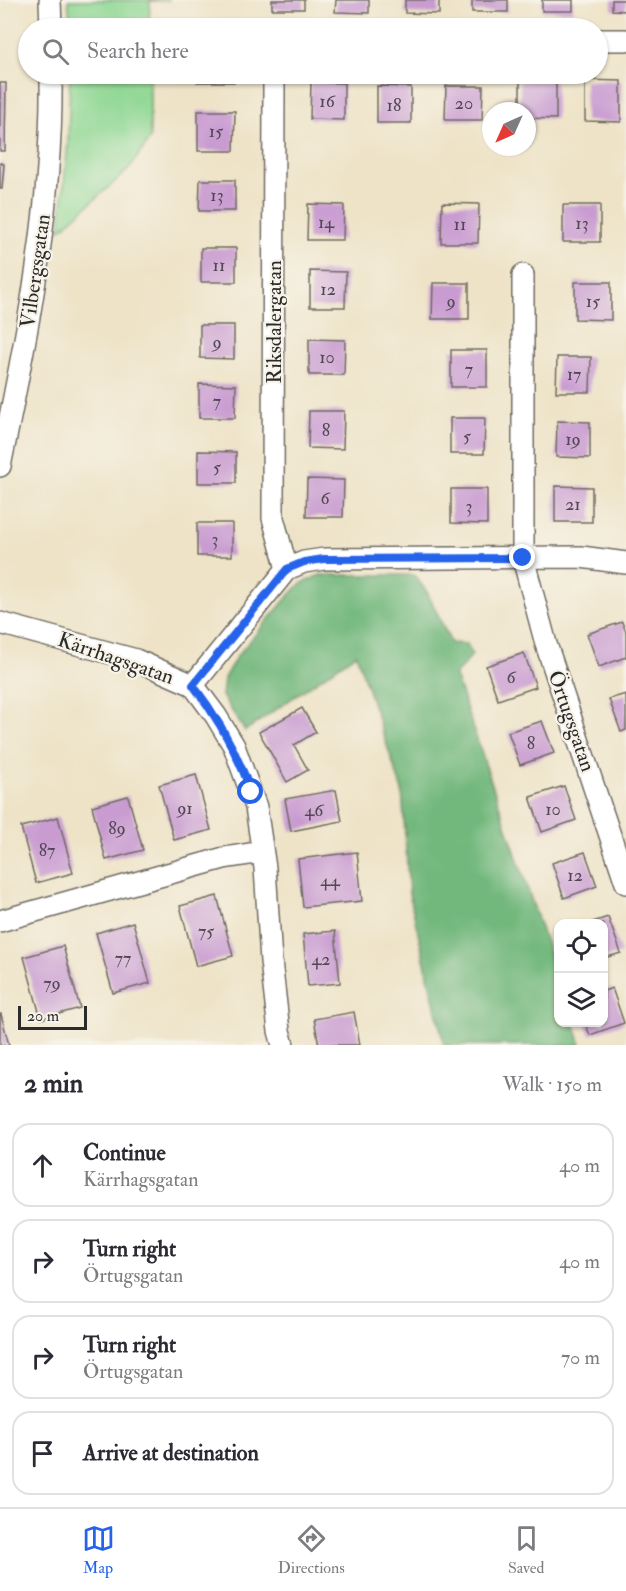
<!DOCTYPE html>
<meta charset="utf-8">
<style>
:root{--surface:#fff;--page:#f7f7f7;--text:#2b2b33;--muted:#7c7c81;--line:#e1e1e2;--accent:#2563eb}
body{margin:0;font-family:"IM FELL Double Pica",serif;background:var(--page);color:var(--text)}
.controls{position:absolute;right:18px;bottom:18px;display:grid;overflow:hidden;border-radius:12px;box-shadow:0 2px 4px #0004}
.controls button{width:54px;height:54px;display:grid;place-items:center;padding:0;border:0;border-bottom:2px solid var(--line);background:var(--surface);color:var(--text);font:30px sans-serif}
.compass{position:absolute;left:482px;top:102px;width:54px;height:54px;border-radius:50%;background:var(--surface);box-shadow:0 2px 4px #0004;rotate:225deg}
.scale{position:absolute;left:18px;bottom:15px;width:69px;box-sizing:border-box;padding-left:6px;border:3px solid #2b2b2b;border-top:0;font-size:16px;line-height:21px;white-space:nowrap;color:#2b2b2b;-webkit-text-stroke:4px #f7f3e8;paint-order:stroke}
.stop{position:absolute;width:18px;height:18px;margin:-14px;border:4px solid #2563eb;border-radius:50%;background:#fff}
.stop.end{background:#2563eb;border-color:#fff;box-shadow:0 2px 6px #0008}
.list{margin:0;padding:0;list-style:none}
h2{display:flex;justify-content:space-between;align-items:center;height:78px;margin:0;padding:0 24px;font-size:26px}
h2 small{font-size:20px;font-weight:400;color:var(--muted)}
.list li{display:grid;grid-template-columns:39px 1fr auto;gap:18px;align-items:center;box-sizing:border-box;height:84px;margin:0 12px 12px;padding:0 12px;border:2px solid var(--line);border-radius:18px}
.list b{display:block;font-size:22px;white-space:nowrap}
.list p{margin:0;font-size:20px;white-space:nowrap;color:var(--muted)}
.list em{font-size:20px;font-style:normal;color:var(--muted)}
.icon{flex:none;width:33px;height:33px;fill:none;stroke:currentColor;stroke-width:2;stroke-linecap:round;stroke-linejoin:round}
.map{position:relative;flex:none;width:626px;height:1045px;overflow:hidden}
.search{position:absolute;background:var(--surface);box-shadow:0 2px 4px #0004;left:18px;right:18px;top:18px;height:66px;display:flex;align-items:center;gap:15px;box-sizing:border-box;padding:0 21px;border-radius:33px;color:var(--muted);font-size:22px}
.sheet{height:462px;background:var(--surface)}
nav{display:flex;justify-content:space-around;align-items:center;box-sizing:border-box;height:84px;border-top:2px solid var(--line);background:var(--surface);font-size:16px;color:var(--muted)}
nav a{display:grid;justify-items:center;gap:3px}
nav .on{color:var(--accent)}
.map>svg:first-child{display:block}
.green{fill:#8ed793;stroke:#5c815f;stroke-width:1.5}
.forest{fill:#72b87d;stroke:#4e7254;stroke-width:1.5}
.building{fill:#c99cd1}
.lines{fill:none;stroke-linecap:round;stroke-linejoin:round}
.street-casing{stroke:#6f6b62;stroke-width:24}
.street{stroke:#fff;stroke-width:21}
.route{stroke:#2563eb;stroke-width:8}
.labels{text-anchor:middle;stroke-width:4.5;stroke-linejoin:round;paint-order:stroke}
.number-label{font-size:18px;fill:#524754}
.street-label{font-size:21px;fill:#2b2b2b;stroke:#f7f3e8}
</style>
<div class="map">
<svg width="626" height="1045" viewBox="0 0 626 1045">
<rect width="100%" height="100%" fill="#f7f3e8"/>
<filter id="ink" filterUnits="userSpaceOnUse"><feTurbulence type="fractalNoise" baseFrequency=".0167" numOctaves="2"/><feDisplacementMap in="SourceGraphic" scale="12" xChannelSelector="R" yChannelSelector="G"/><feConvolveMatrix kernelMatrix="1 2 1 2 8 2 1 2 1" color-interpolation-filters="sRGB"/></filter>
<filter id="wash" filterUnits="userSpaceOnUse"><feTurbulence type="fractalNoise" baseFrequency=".008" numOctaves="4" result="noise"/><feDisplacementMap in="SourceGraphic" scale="24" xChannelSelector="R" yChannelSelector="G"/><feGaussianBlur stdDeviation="1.35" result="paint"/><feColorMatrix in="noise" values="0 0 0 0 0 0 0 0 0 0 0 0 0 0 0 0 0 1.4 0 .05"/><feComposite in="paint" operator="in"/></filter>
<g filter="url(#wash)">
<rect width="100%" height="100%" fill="#eee3c7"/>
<g class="green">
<path d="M68 0H170L150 1 149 28H71Z"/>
<path d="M70 74H150V139L128 170 60 230 68 143Z"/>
</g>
<path class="forest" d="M320 575H414L427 592 451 643 467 644 472 655 455 675 558 978V1023H574L581 1045H444L409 894 402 790 356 654 245 731 222 696 224 678 237 656 286 599 300 584Z"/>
<g id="blocks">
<g class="building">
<rect x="272" y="0" width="32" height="9"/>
<path d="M336 0H369V13L335 12Z"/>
<path d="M405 0H439V14L405 13Z"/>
<rect x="472" y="0" width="36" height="12"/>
<rect x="542" y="0" width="31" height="11"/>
<path d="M612 0H626V11L612 10Z"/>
<rect x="197" y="74" width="37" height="8"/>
<path d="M585 80 621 81V122L585 121Z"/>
<path d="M520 81H556V119L527 118V111H520Z"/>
<path d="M311 82 344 83V120L310 119Z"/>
<path d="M0 83H6L5 151H0Z"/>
<path d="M377 86 411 87V123H377Z"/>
<path d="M446 86H483L482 120H445Z"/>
<path d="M198 111H235L234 151H198Z"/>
<path d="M0 163 4 164 2 189H0Z"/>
<path d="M200 180H235V211H199Z"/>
<path d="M442 203 479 204 478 243H441Z"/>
<path d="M308 204 344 205 343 240H307Z"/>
<rect x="563" y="205" width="37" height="37"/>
<rect x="201" y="248" width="35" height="34"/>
<path d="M310 271 346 272 345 307H310Z"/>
<path d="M575 282H611V320L575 319Z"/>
<path d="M433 283H469V319H432Z"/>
<path d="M200 325H234V359L200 358Z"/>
<path d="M309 339 345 340 344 375H309Z"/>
<rect x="451" y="350" width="36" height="37"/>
<path d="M557 357H591L590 392H556Z"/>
<path d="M199 384 236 385 235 418H199Z"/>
<path d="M309 411H344L343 449 308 448Z"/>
<path d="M450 418H485L484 454H450Z"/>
<path d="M557 421 590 422V458L556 457Z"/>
<path d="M198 451 236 452V483H198Z"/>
<path d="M307 479 344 480 343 517H306Z"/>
<path d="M555 486 592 487V522H555Z"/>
<path d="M451 489H487V524L451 523Z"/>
<rect x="197" y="523" width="35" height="33"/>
<path d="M622 622 626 632V657L599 667 587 634Z"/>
<path d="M524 653 536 687 498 700 486 666Z"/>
<path d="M626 694V730L621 732 609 699Z"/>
<path d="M302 708 316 732 294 745 308 770 287 782 259 732Z"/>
<path d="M542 721 554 753 520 765 508 732Z"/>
<path d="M196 775 211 830 174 840 159 785Z"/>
<path d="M564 786 576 820 542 832 530 797Z"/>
<path d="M336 790 342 821 291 831 285 799Z"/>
<path d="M128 796 143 850 106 860 92 806Z"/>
<path d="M58 817 73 873 36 883 21 827Z"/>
<path d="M357 852 362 901 303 907 298 859Z"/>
<path d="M585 852 597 886 564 898 552 863Z"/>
<path d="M217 896 233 956 196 966 180 906Z"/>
<path d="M608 917 621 953 604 958V924L590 923Z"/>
<path d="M133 922 150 983 113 993 96 933Z"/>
<path d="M335 931 340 983 308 986 303 934Z"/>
<path d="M63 946 80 1008 41 1019 24 957Z"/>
<path d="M612 988 624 1023 590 1035 585 1023H604V991Z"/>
<path d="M354 1012 360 1045H319L314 1019Z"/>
<path d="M0 1014H1L9 1045H0Z"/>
</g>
</g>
</g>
<g filter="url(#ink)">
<use href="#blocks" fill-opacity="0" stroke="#6f6b62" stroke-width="1.5"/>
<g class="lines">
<defs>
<g id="street">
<path d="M50 0 51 28"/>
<path d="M598 40H626"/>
<path d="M274 74 273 518 287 569"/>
<path d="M523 275V558L546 644 626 883"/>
<path d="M0 466C27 337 53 206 51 74"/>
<path d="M0 623 136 660 193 685 216 716 234 746 256 807 265 868 271 961 279 1031 283 1045"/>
<path d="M193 685 287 569 304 562 324 559 581 557 626 563"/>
<path d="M0 921 224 858 262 852"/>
</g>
</defs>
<use href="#street" class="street-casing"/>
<use href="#street" class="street"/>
</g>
</g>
<g class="lines" filter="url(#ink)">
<path class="route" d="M251 792C237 752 219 719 193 685L287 569 304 562 324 559 523 558"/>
</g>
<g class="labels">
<g class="number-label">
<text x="327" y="107">16</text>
<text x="464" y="109">20</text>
<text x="394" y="111">18</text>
<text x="216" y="137">15</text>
<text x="217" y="201">13</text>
<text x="326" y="228">14</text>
<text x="582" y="229">13</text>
<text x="460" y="230">11</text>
<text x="219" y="271">11</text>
<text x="328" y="295">12</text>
<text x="451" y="307">9</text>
<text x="593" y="307">15</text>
<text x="217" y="348">9</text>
<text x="327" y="363">10</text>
<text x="469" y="375">7</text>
<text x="574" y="380">17</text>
<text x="217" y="407">7</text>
<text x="326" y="436">8</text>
<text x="467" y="442">5</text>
<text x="573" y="445">19</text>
<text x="217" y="473">5</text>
<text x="325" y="504">6</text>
<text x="573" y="510">21</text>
<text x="469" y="512">3</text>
<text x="215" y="545">3</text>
<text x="511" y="683">6</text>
<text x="531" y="749">8</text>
<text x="185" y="814">91</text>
<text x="553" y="815">10</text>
<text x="314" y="816">46</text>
<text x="117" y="834">89</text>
<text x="47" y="856">87</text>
<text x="575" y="881">12</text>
<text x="330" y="886">44</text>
<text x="206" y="937">75</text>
<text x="123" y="964">77</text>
<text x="321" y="965">42</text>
<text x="52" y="989">79</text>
</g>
<g class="street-label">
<text transform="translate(35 271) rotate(-82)" y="7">Vilbergsgatan</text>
<text transform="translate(274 322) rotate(-90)" y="7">Riksdalergatan</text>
<text transform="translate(116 658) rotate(19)" y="7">Kärrhagsgatan</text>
<text transform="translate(572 721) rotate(71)" y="7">Örtugsgatan</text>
</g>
</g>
</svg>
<div class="controls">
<button><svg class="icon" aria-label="locate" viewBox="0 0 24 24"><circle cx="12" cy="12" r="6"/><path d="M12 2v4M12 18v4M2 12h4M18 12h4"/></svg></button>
<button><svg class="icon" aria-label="layers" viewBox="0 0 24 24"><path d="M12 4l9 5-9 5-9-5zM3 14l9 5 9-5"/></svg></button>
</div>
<svg class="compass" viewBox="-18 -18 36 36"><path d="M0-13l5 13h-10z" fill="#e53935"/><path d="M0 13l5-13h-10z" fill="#7c7c81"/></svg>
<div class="scale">20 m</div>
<div class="stop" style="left:251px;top:792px"></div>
<div class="stop end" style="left:523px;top:558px"></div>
<div class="search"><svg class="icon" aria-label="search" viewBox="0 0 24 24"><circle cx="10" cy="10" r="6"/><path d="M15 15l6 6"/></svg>Search here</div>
</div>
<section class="sheet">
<h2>2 min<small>Walk · 150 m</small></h2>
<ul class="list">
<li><svg class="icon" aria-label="ahead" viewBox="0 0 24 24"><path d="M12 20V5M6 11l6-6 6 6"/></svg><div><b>Continue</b><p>Kärrhagsgatan</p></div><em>40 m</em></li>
<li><svg class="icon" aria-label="right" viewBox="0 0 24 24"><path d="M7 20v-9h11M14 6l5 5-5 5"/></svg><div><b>Turn right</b><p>Örtugsgatan</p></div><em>40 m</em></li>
<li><svg class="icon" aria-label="right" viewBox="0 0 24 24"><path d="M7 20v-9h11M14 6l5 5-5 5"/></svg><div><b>Turn right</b><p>Örtugsgatan</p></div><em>70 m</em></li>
<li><svg class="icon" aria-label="arrive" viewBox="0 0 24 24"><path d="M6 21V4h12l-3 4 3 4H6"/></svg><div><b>Arrive at destination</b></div></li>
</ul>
</section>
<nav>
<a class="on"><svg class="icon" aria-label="map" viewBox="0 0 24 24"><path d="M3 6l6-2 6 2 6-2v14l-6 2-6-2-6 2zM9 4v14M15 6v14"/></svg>Map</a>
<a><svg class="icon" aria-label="directions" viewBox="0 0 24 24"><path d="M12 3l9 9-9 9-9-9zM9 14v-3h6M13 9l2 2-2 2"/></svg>Directions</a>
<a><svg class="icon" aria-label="saved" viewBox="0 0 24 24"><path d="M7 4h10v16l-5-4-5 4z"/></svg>Saved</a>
</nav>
